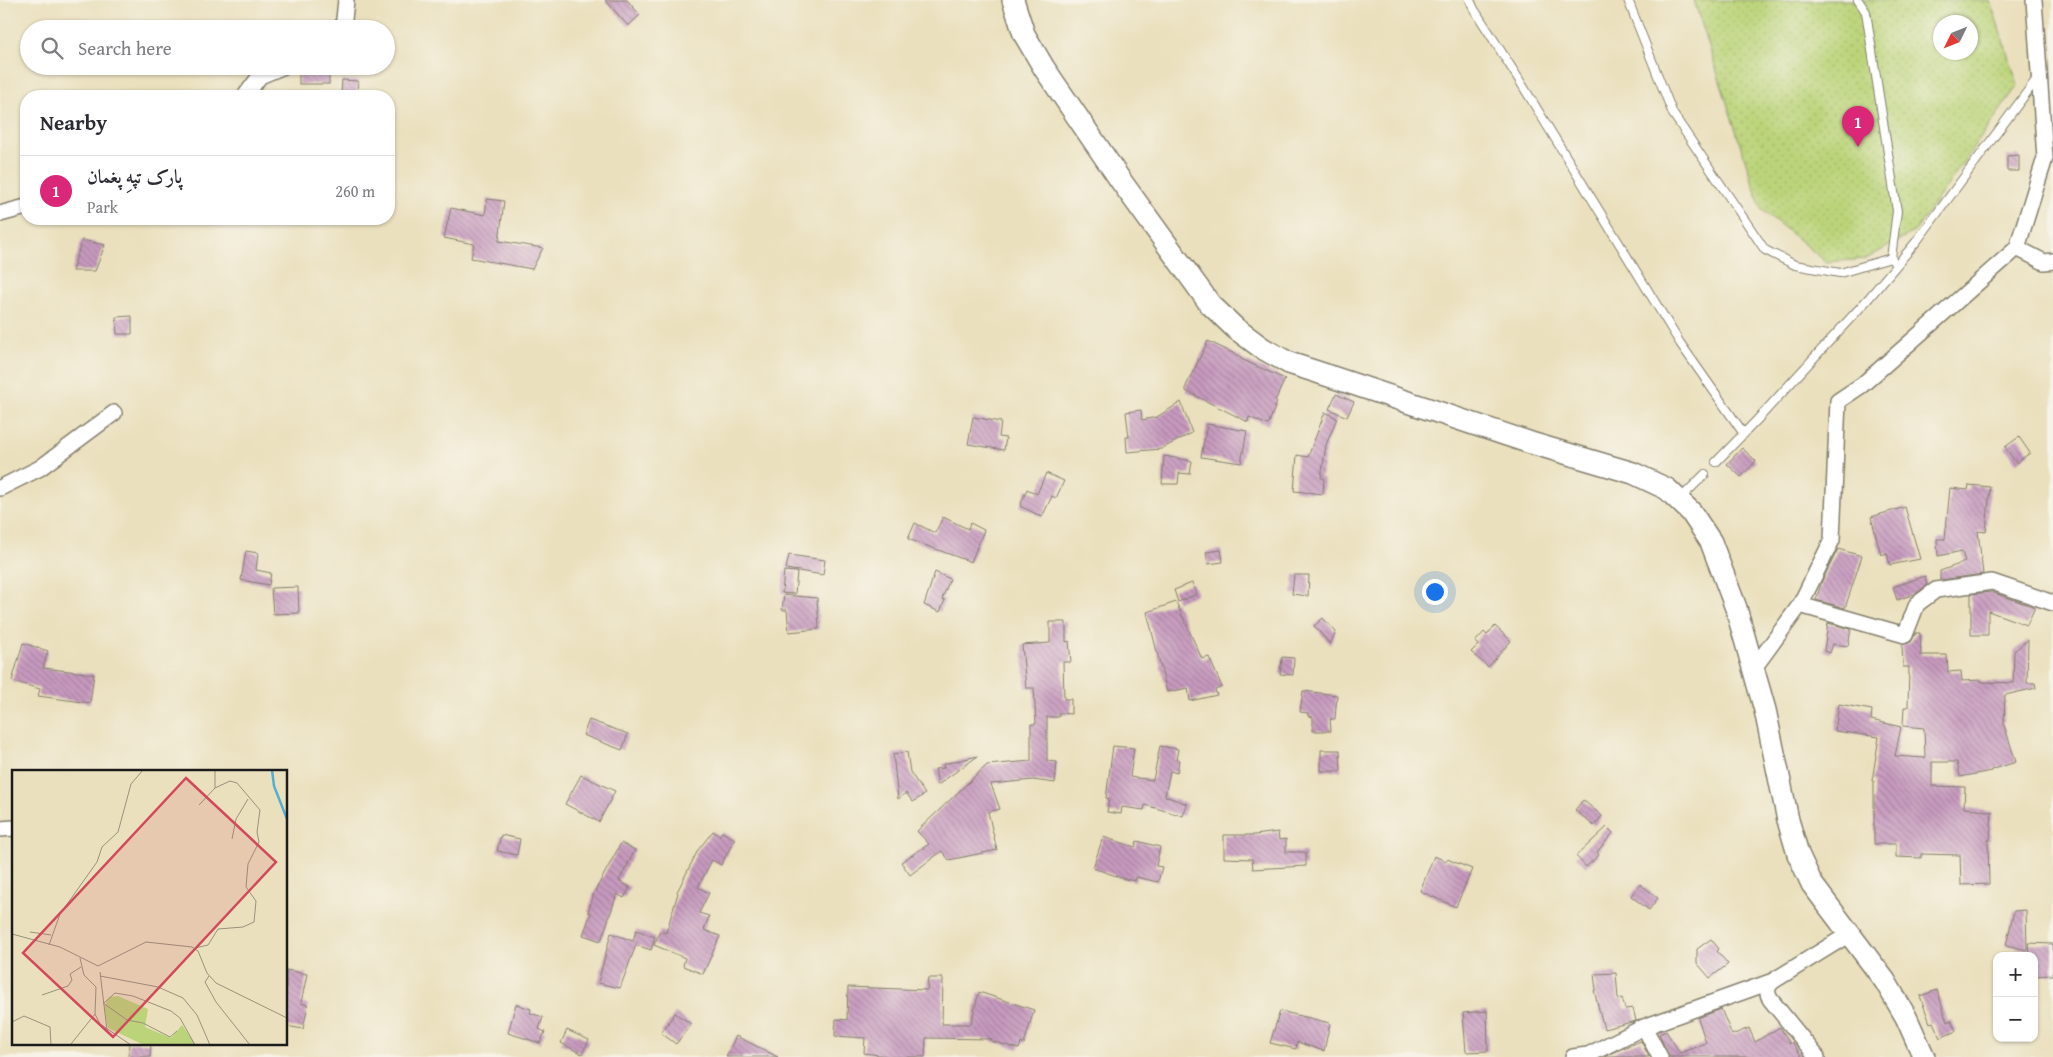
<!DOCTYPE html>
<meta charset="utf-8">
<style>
:root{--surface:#fff;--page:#f2f2f3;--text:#2b2b33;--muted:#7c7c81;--line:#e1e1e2;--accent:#db2777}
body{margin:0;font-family:"Gentium Book Plus",Amiri,serif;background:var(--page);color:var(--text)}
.controls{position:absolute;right:15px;bottom:15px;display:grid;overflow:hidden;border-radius:10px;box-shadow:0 1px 4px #0004}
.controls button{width:45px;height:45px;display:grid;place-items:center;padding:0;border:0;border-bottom:1px solid var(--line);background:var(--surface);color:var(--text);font:25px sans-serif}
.compass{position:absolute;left:1933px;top:15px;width:45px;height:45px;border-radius:50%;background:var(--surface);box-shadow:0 1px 4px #0004;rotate:227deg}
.you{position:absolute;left:1434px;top:591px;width:18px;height:18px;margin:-12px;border:4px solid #fff;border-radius:50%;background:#1a73e8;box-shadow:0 0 0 8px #1a73e833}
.badge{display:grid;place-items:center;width:32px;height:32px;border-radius:50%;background:var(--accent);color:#fff;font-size:16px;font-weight:700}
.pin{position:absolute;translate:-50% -41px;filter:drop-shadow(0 1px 2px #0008)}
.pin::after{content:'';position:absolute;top:26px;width:18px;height:15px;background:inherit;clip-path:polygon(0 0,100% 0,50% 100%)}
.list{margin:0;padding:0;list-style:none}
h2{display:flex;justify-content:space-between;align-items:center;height:65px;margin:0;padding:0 20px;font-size:21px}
h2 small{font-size:16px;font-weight:400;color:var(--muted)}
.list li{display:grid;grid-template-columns:32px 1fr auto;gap:15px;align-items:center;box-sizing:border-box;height:70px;padding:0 20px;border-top:1px solid var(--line)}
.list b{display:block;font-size:19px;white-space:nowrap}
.list p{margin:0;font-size:16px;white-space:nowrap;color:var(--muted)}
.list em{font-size:16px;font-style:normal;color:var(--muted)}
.icon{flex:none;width:28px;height:28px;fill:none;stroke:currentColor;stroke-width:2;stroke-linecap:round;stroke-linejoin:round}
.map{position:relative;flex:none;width:2053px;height:1057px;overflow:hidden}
.search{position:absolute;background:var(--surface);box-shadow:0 1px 4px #0004;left:20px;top:20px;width:375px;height:55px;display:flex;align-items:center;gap:12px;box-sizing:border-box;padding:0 18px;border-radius:28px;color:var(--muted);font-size:19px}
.panel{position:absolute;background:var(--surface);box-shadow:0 1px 4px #0004;left:20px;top:90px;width:375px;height:135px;border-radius:20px}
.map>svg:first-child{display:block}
.park{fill:url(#park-dots);stroke:#6c784a;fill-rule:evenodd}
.building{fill:url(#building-back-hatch)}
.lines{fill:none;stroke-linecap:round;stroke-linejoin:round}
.service-casing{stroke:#837e6c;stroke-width:10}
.minor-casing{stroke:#837e6c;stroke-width:18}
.secondary-casing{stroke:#837e6c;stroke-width:24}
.service{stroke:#fff;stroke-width:8}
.minor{stroke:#fff;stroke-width:15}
.secondary{stroke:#fff;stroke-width:21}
.inset-river{fill:none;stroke:#54b0d2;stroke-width:2.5}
.inset-road{fill:none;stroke:#98927d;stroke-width:1}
.view{fill:#d1495b;fill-opacity:0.15;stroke:#d1495b;stroke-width:2.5}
.inset-edge{fill:none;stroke:#1c1c1c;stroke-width:2.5}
</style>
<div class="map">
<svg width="2053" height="1057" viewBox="0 0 2053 1057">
<defs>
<pattern id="park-dots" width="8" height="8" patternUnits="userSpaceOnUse" patternTransform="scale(1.25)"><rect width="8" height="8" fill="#bbd479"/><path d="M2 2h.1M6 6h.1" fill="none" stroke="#a0b568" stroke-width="1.8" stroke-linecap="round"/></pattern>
<pattern id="building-back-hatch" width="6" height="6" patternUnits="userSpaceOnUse" patternTransform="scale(1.25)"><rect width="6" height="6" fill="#c79abf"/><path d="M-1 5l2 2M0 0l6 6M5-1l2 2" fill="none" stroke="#a17d9a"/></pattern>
</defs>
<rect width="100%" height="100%" fill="#f7f3e8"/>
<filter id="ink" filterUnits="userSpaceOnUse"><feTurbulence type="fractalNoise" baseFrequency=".02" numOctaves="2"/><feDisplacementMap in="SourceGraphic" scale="10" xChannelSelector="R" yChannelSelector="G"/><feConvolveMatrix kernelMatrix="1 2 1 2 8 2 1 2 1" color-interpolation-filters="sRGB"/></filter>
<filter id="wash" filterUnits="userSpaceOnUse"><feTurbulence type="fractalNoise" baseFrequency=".0096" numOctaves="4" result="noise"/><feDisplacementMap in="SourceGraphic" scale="20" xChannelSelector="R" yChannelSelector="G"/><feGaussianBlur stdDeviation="1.12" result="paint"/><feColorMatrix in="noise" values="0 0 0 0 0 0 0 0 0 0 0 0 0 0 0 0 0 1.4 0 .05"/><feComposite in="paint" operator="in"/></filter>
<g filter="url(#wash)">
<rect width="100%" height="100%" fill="#eae0bd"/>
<path class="park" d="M1694 0H1990L2018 85 1915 231 1866 259 1826 262 1761 209ZM1940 22H1970V52H1940Z"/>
<g id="blocks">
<g class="building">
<path d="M605 0H627L640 15 628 26Z"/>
<rect x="299" y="70" width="30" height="14"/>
<path d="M342 80 358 81 357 95 341 94Z"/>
<path d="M2019 155V171H2007V156Z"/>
<path d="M487 199 504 201 499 241 543 248 532 269 471 258 474 244 444 238 451 208 485 215Z"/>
<path d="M82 240 105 245 95 271H72Z"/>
<path d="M132 316V334H117L116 317Z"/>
<path d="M1208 341 1241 357V359L1285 379 1275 401 1277 402 1268 425 1249 417 1248 422 1186 391V386Z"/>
<path d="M1336 394 1354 402 1347 417 1329 409Z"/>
<path d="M1181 402 1192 433 1161 449 1127 452 1126 437H1129L1126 412 1141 410 1142 420 1157 417Z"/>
<path d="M1325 412 1337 418 1326 445 1321 478H1324L1323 494 1294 491 1297 455 1308 457Z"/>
<path d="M973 417 1001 422 999 437 1006 438 1004 450 968 444Z"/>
<path d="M1207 424 1247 431 1241 463 1201 457Z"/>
<path d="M2019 437 2030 453 2016 463 2005 447Z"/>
<path d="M1742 448 1756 461 1741 477 1727 464Z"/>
<path d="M1164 456 1192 461 1190 474 1179 473 1178 484H1162Z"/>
<path d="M1046 473 1064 481 1056 498 1052 496 1042 517 1020 506 1027 489 1037 494Z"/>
<path d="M1969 485 1990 487 1986 532 1978 531 1983 574 1940 580V571L1965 562 1962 551 1938 556 1937 539H1945L1950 488 1968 490Z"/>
<path d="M1905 507 1920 559 1890 565 1887 553 1881 555 1871 517Z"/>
<path d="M943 517 968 529 970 523 984 530 971 562 908 539 915 523 935 533Z"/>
<path d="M1838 549 1862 556 1845 608 1816 600 1822 581Z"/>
<path d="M1221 550 1223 562 1208 564 1206 552Z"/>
<path d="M246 551 258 553 256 570 271 573 269 585 241 580Z"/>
<path d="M789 555 825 560 823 575 786 569Z"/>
<path d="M784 571 797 572 795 594 782 593Z"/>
<path d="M935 572 950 579 942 599 945 600 940 612 924 605Z"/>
<path d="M1294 575H1309L1308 596 1292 594Z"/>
<path d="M1925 576 1927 585 1917 593 1897 600 1893 587Z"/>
<path d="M1192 583 1197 594 1178 602 1174 590Z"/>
<path d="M298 587 299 613 273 614 271 588Z"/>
<path d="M1991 592 2035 607 2027 625 1988 611V635H1971V594Z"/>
<path d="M784 595 817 598 819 629 789 632 787 610H782Z"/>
<path d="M1176 602 1202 659 1209 657 1222 687 1215 690 1217 695 1190 701 1188 688 1167 692 1147 612Z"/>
<path d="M1323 618 1336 632 1330 644 1314 626Z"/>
<path d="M1050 622H1066V642L1069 641 1071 662H1063L1064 699H1071V714L1059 713V717H1047V761L1057 762 1055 783 1033 780 991 784 1000 809 988 812 997 850 949 860 942 851 910 875 901 862 929 844 917 831 987 765 1031 761V724H1036L1034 688H1026L1022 645 1050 643Z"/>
<path d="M1828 623 1851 629 1848 646 1833 644 1830 653 1824 651Z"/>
<path d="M1495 626 1511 641 1488 667 1471 652 1478 645 1475 642 1484 632 1487 635Z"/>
<path d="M1916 633H1920L1921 655H1947L1948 672 1961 671 1962 681 1981 680 1982 682 2013 683 2014 651 2028 640 2027 683H2035L2036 688 2005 695 2004 725 2016 762 1991 770V771L1960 777 1957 762H1932V786L1965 787 1964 808 1979 809V810L1992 812 1990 840H1988L1989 884 1961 885 1960 855 1921 854V858L1896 857V844H1874V781H1872L1879 737 1835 731 1839 704 1872 710 1871 720 1901 727 1895 756 1925 758 1924 728 1903 726 1904 707H1908L1909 667H1903L1902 645 1911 642Z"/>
<path d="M23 643 48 651 43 668 94 674 90 703 38 696 40 689 12 681Z"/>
<path d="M1282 657 1294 658 1293 675 1280 674Z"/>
<path d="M1303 691 1337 695 1335 719H1330L1331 731H1313V717L1308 716V713L1300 712Z"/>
<path d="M589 720 628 734 622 750 583 735Z"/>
<path d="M1113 746 1134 748 1130 777 1153 780 1160 746 1178 749 1176 760H1179L1177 773 1170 771 1165 796 1187 804 1183 816 1145 805 1144 810 1122 807 1121 814 1107 812 1109 799 1106 798Z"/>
<path d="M1321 750H1340L1341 771H1321Z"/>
<path d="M907 752 910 772 925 794 913 802 906 793 898 799 893 754Z"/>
<path d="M978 756 947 778 938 785 935 769 944 768 943 764Z"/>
<path d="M581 775 615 791 599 822 565 804Z"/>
<path d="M1583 800 1602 816 1594 826 1575 810Z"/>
<path d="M1607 827 1613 833 1597 852 1599 855 1586 867 1576 856Z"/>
<path d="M713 831 719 836 722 832 735 839 721 865 712 860 698 887 709 893 699 913 709 916 704 930 720 936 703 974 683 966 685 958 654 945 660 931 666 933 678 893 677 892 698 850Z"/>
<path d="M1278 832 1279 840 1286 839V852H1306V866L1253 869 1252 859 1224 858V835H1255Z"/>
<path d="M501 835 520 839 517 855 497 851Z"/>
<path d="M1103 837 1135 847 1137 841 1160 847 1156 866 1162 867 1158 882 1136 877 1135 881 1125 879 1093 868Z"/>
<path d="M621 843 635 850 619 881 630 887 624 898 617 894 601 941 583 935 591 913 588 912 594 893Z"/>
<path d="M1434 856 1446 861 1447 859 1472 869 1456 907 1420 891Z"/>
<path d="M1640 884 1658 898 1649 910 1631 896Z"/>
<path d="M2026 910 2027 950 2006 945 2014 911Z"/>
<path d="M636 930 655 937 651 950 636 945 620 988 598 983 611 933 633 941Z"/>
<path d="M1711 939 1719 949 1717 951 1728 964 1710 978 1697 963V949Z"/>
<path d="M2028 943 2053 944V975L2034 976V956H2029Z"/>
<path d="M286 970 307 974 301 1003 308 1005 303 1029 286 1026Z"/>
<path d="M1616 973 1618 999 1622 998 1625 1009 1633 1008 1636 1021 1604 1029 1594 990H1596L1594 974Z"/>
<path d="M928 978H943L942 1024H971L979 992 1034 1010 1024 1044 1021 1043 1019 1049 991 1041 992 1039 926 1038 925 1057H894L864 1053 865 1038 835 1036 836 1019 847 1020 848 987 927 990Z"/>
<path d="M1937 990 1947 1022 1951 1020 1956 1031 1940 1038 1933 1022 1930 1023 1920 996Z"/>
<path d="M516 1004 531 1009 530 1013 543 1017 539 1029 545 1032 540 1043 508 1033Z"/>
<path d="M1721 1009 1732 1035 1749 1028 1755 1042 1780 1027 1790 1044 1792 1042 1802 1057H1669L1659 1034 1666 1031 1680 1053 1706 1043 1698 1018Z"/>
<path d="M1280 1011 1330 1023 1324 1051 1297 1042 1296 1049 1270 1043Z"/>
<path d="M1487 1011 1488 1051 1466 1052 1463 1013Z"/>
<path d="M675 1013 691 1024 676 1044 661 1033Z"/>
<path d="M567 1030 589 1040 582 1054 561 1043Z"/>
<path d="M736 1036 778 1057H726Z"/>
<path d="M1641 1041 1649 1057H1605L1621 1049Z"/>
<path d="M129 1043H151L150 1057H128Z"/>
</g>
</g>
</g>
<g filter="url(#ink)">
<use href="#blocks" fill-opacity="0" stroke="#837e6c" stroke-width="1"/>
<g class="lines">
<defs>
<g id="service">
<path d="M1470 0 1474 9 1518 78 1680 343 1744 434"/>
<path d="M1628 0 1673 114 1765 250 1795 265 1840 273 1891 258"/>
<path d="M1858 0 1866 12 1897 211 1891 258 1894 262"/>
<path d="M1716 462 1757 420 1868 299 1916 242 2039 76"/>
<path d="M1680 499 1705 474"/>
</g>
<g id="minor">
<path d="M343 29 346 0"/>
<path d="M245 96 260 76 284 66"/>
<path d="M0 214 26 207"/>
<path d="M2017 248 2044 262 2053 261"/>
<path d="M0 488 40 468 114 413"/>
<path d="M1800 605 1905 635 1917 604 1936 590 1992 582 2053 603"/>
<path d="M1754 668 1800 605 1832 540 1838 401 1862 385 2017 248 2045 158 2034 0"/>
<path d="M0 829 14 828"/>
<path d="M1773 981C1767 987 1766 991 1770 999L1817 1057"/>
<path d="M1644 1027 1660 1057"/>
<path d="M1573 1057 1588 1055 1644 1027 1773 981 1851 933"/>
</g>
<path id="secondary" d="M1013 0 1024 34 1044 68 1121 181 1210 304 1235 328 1262 348 1289 363 1314 371 1531 443 1633 473 1667 489 1691 512 1711 542 1736 608 1765 710 1788 820 1798 854 1812 884 1885 981 1906 1017 1924 1057"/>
</defs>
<use href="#service" class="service-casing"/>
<use href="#minor" class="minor-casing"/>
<use href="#secondary" class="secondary-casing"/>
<use href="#service" class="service"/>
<use href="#minor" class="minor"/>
<use href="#secondary" class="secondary"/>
</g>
</g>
<g transform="translate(12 770)">
<rect width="275" height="275" fill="#eae0bd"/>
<path d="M106 226 136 239 133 257 159 268 170 255 184 275H132L96 258 92 237 97 227Z" fill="#bbd479"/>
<path class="inset-river" d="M260 0 262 16 275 49"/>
<path class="inset-road" d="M187 35 203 18M220 69 224 49 236 29M18 162 39 165M0 164 48 177 86 196 134 172 180 177 186 181 195 203 204 213 275 248M37 175 48 144 85 92 90 77 106 62 119 14 131 0M183 178 196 175 206 159 231 157 242 152 244 131 234 117 236 94 247 72 245 62 248 40 225 13 218 11 203 18V0M68 188 72 205 84 217 83 244 88 254 119 275M88 202 95 260M88 206 146 217 171 228 185 245 198 275M197 206 193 212 204 232 238 275M30 225 56 216 60 210 58 204 69 197M91 233 115 250 131 253 158 267 165 261M92 233 103 223 121 226 159 241 168 248 183 275M0 252 12 246 38 257 39 275M59 274 83 244"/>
<path class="view" d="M174 8 264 92 101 267 11 183Z"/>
<rect width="275" height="275" class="inset-edge"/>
</g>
</svg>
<div class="controls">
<button>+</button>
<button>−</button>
</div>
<svg class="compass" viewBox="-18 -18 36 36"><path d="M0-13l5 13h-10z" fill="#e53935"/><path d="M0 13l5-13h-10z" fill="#7c7c81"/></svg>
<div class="you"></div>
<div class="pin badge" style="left:1858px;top:147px">1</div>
<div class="search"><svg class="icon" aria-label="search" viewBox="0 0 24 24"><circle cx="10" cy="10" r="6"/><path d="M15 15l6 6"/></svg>Search here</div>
<section class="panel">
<h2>Nearby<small></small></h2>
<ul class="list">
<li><span class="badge">1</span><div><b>پارک تپهِ پغمان</b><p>Park</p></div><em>260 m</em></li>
</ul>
</section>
</div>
